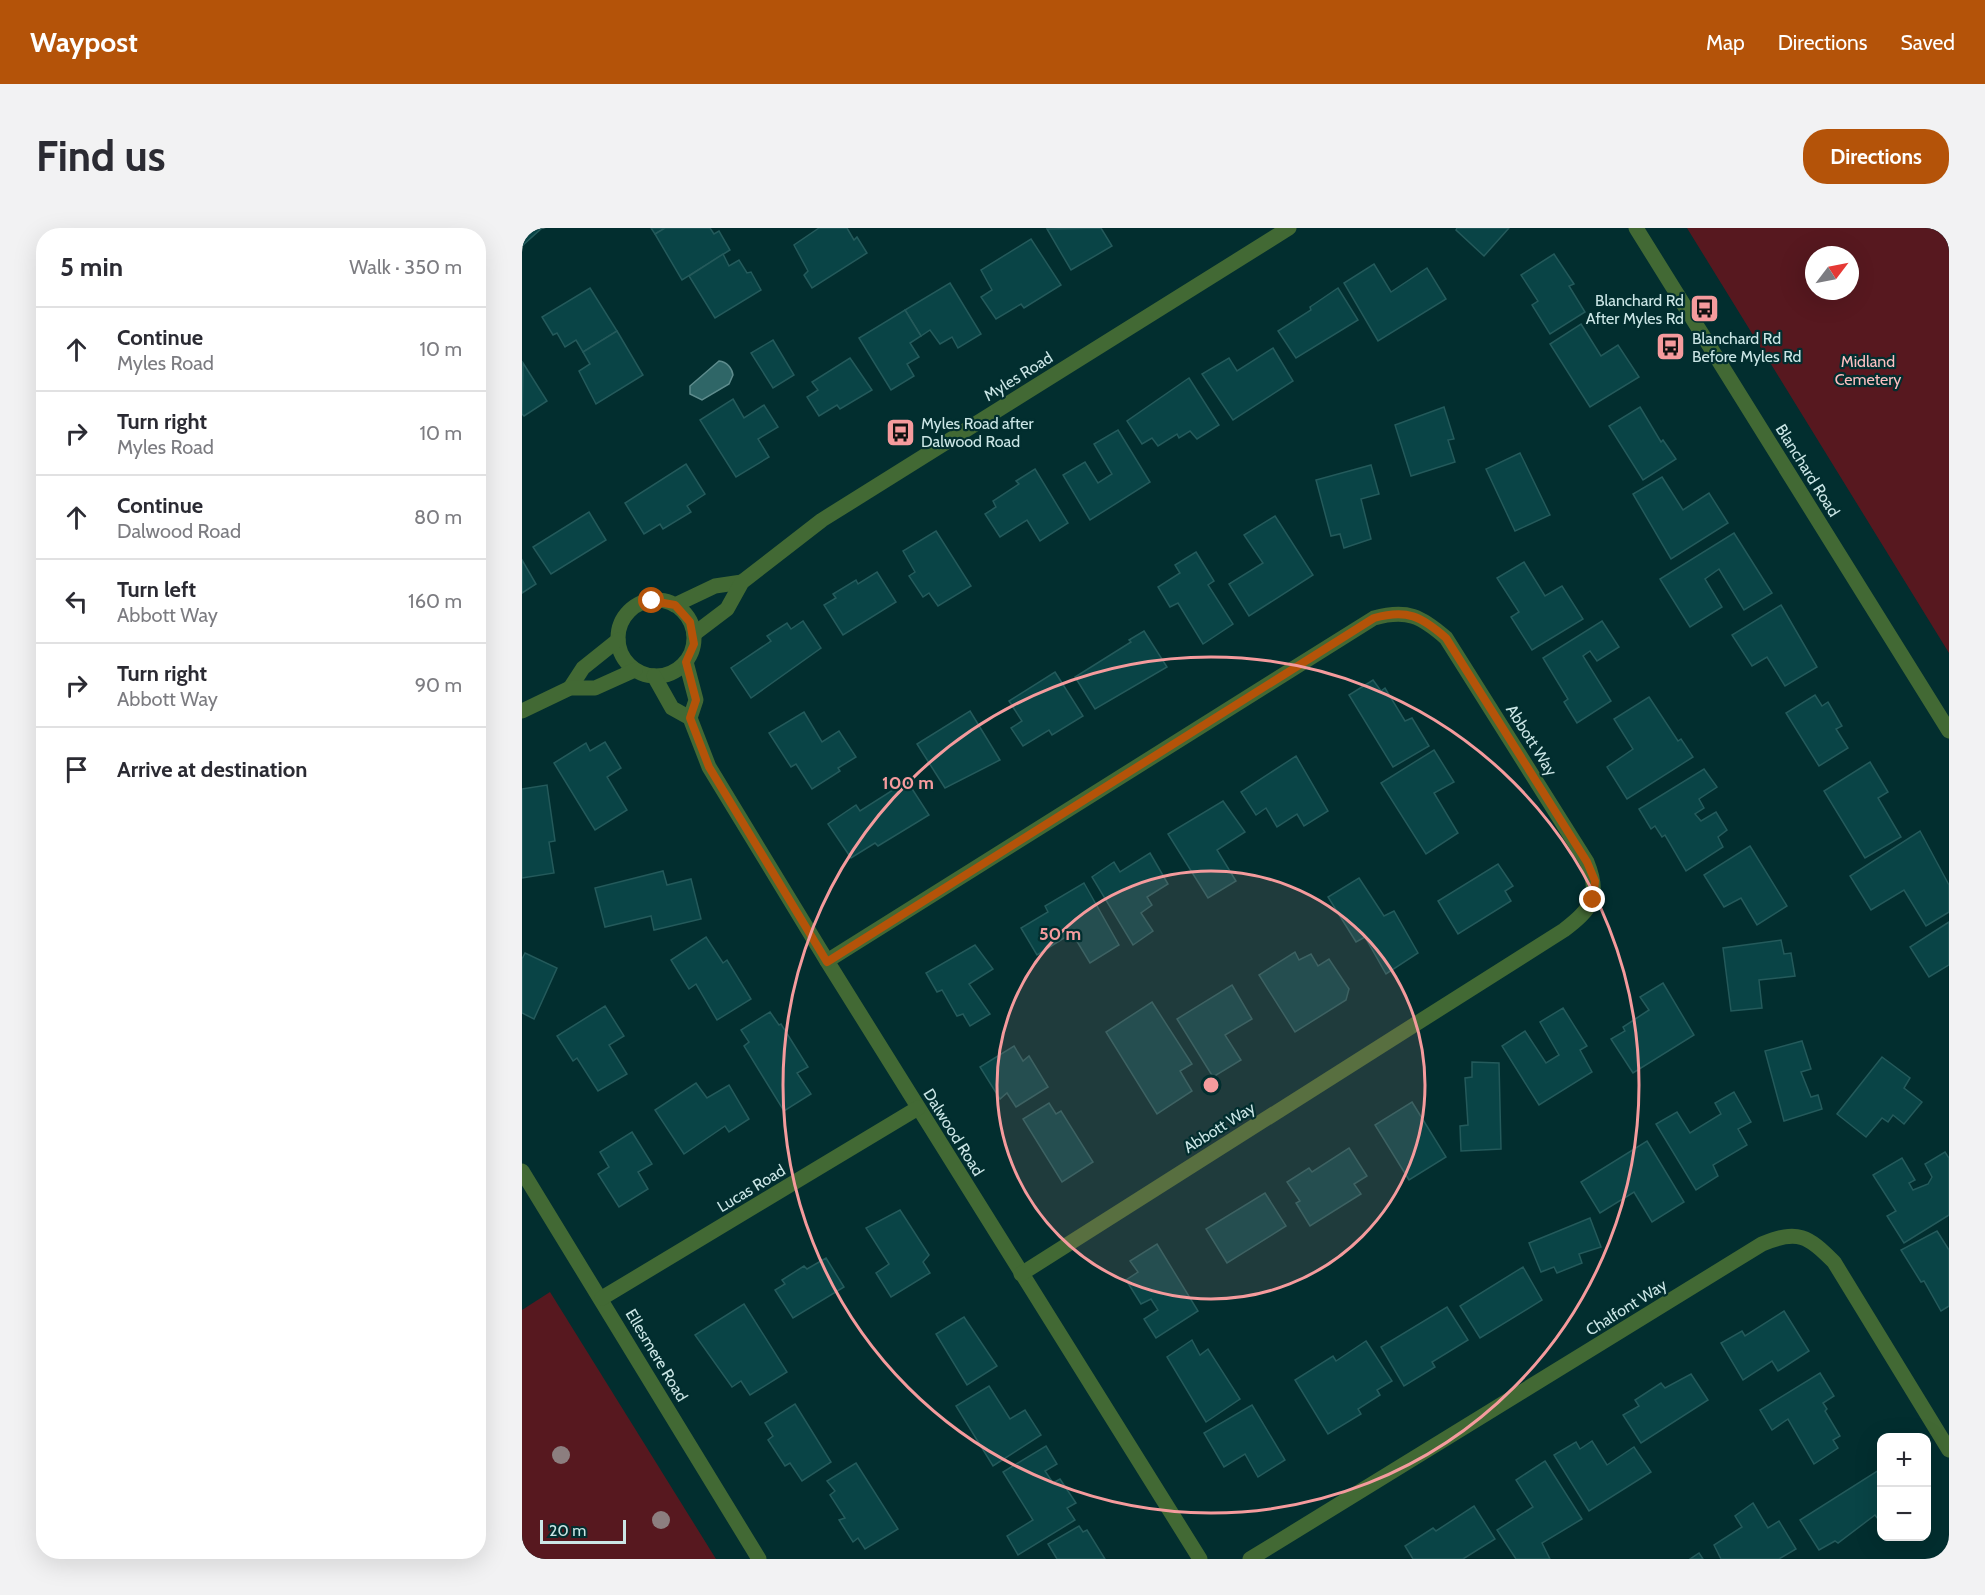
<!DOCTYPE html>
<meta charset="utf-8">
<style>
:root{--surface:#fff;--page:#f2f2f3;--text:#2b2b33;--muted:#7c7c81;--line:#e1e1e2;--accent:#b45309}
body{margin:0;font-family:Cabin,sans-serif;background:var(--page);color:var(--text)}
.controls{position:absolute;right:18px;bottom:18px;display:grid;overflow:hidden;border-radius:12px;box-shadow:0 6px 24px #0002}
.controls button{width:54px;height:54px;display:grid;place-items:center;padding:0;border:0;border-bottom:2px solid var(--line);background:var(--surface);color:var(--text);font:30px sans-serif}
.compass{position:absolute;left:1283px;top:18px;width:54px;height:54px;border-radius:50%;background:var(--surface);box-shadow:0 6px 24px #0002;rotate:58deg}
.scale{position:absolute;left:18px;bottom:15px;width:86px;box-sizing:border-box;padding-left:6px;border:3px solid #cbe6e6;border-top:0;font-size:16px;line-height:21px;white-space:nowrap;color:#cbe6e6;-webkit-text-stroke:4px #022e2f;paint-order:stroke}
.stop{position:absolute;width:18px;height:18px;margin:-14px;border:4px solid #b45309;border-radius:50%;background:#fff}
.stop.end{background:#b45309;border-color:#fff;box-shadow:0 2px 6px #0008}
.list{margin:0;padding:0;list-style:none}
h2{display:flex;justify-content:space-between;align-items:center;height:78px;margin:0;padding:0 24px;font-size:26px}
h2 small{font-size:20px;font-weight:400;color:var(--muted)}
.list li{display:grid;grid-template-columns:39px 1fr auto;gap:18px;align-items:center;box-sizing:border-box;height:84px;padding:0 24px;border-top:2px solid var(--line)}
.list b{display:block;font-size:22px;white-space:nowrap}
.list p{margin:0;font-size:20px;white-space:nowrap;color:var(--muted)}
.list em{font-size:20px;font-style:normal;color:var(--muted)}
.icon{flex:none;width:33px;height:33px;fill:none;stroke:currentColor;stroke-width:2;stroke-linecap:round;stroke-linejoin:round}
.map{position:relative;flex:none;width:1427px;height:1331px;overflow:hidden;border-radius:24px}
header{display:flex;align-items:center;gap:36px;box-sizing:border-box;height:84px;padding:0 30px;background:var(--accent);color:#fff}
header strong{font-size:28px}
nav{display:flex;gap:33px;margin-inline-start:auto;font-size:21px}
.intro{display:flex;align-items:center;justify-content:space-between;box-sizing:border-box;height:144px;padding:0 36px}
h1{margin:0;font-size:42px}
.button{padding:15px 27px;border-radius:24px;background:var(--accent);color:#fff;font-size:21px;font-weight:700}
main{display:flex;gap:36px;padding:0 36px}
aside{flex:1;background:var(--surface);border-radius:24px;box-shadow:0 6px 24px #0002}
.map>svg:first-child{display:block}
.green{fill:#57181f;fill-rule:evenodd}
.water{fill:#2f6667;stroke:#5e8c8d;stroke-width:1.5}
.building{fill:#094446;stroke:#245a5b;stroke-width:1.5}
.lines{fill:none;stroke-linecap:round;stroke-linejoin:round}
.minor{stroke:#426934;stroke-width:15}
.tree{fill:#8c7e7f}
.route{stroke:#b45309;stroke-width:8}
.ring{fill:none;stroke:#f59b9d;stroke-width:3}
.labels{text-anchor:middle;stroke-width:4.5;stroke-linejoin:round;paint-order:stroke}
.poi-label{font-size:16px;fill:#cbe6e6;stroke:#022e2f;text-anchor:start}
.park-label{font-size:16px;fill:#fcbfc0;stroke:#022e2f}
.street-label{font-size:16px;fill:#cbe6e6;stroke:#022e2f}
.centre{fill:#f59b9d;stroke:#022e2f;stroke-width:3}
.ring-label{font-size:18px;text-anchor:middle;font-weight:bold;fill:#f59b9d;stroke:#022e2f;stroke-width:4.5;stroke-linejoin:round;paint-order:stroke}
</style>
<header>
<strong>Waypost</strong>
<nav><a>Map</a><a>Directions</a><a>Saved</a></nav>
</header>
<div class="intro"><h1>Find us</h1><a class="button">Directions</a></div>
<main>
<aside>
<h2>5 min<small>Walk · 350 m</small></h2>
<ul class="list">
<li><svg class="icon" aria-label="ahead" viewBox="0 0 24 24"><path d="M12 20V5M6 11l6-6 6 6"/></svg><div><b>Continue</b><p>Myles Road</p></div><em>10 m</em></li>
<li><svg class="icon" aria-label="right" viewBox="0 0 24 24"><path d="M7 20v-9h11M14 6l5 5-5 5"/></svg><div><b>Turn right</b><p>Myles Road</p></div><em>10 m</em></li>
<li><svg class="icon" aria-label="ahead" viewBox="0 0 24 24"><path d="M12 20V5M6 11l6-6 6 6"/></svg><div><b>Continue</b><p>Dalwood Road</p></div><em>80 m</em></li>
<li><svg class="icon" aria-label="left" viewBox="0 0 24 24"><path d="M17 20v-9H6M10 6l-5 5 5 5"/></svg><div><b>Turn left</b><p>Abbott Way</p></div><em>160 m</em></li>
<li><svg class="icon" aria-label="right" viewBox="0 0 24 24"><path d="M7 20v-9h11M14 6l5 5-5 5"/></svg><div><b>Turn right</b><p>Abbott Way</p></div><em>90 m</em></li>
<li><svg class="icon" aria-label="arrive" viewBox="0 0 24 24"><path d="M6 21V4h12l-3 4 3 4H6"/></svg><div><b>Arrive at destination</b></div></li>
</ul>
</aside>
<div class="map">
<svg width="1427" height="1331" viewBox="0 0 1427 1331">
<rect width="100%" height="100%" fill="#022e2f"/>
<g class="green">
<path d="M1165 0H1427V425ZM1292 27H1328V63H1292Z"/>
<path d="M28 1064 194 1331H0V1082Z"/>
</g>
<path class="water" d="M197 133C205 134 210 140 211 147L207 156 180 172 168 166V158Z"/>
<g class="building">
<path d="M0 0H20L0 18Z"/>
<path d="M129 0H143L133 6Z"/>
<path d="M143 0H188L192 6 197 3 208 22 160 52 133 6Z"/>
<path d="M297 0H325L332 12 335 9 345 25 290 60 282 47 286 43 272 17Z"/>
<path d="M579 0 590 18 549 42 525 1Z"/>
<path d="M935 0H987L962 28 934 2Z"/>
<path d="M509 11 539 57 502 80 499 76 474 91 459 69 470 62 459 42Z"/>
<path d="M201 26 207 38 217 32 225 45 229 44 239 62 193 90 167 48Z"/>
<path d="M1032 26 1052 56 1047 58 1063 84 1028 106 1010 77 1016 73 999 47Z"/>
<path d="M852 36 869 64 905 40 924 71 856 113 822 55Z"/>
<path d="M428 55 459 106 436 120 430 109 418 116 408 102 399 108 383 82Z"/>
<path d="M68 60 95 103 61 124 54 112 43 119 35 105 31 107 20 89Z"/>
<path d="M816 60 836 92 774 130 756 103 789 82 788 79Z"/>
<path d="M383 82 399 108 388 115 397 129 385 136 392 148 369 162 337 110Z"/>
<path d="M1059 96 1079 128 1096 117 1117 149 1068 179 1028 116Z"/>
<path d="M95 103 121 147 74 176 57 143 68 136 61 124Z"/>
<path d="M251 112 272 147 251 160 229 125Z"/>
<path d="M751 120 771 153 711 192 680 146 707 130 715 143Z"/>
<path d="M328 130 350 162 318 181 315 177 297 188 285 169 296 162 290 154Z"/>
<path d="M1 135 25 173 2 188 0 186Z"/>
<path d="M667 150 697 197 675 211 668 203 657 210 655 206 636 218 630 210 620 216 605 193Z"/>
<path d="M211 171 222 190 242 177 256 199 236 211 247 229 214 249 178 192Z"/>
<path d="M922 179 932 211 926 212 933 234 889 248 873 197Z"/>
<path d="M1118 179 1139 214 1141 212 1154 231 1121 252 1087 198Z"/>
<path d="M596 202 628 254 568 292 541 247 563 234 576 255 590 246 572 216Z"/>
<path d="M998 225 1028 287 993 303 964 241Z"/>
<path d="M164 236 183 266 165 278 169 284 141 301 138 296 122 306 103 275Z"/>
<path d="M849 237 857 266 839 271 849 311 822 320 818 306 809 308 794 252Z"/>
<path d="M513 241 546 295 518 313 505 292 478 309 463 286 474 279 471 273 497 256 494 253Z"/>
<path d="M1140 249 1161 282 1187 265 1206 295 1149 331 1111 266Z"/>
<path d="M67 284 84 312 29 346 11 319Z"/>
<path d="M753 288 791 347 727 388 707 356 741 335 722 307Z"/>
<path d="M414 303 449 358 416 378 407 365 401 369 387 348 393 344 381 323Z"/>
<path d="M1212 305 1250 365 1222 382 1197 341 1183 351 1200 379 1168 399 1138 351Z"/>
<path d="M674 324 692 353 686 357 711 396 681 416 656 375 648 379 636 359 658 345 653 337Z"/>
<path d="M0 332 14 356 0 365Z"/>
<path d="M1002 334 1023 368 1040 358 1061 391 1010 422 989 389 997 384 975 350Z"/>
<path d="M355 344 374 374 321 407 302 377 314 370 311 366 334 352 336 356Z"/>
<path d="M1259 377 1295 439 1263 458 1245 429 1230 438 1210 407Z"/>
<path d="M281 393 299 420 229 470 209 440 249 413 245 408 265 395 269 401Z"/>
<path d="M1080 393 1097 419 1075 433 1068 423 1061 428 1089 473 1055 495 1042 474 1046 471 1021 430Z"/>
<path d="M622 403 645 439 573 481 553 449 609 414 607 412Z"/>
<path d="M533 444 561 488 530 507 527 502 501 518 489 500 500 493 487 473Z"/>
<path d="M851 452 859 463 863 460 883 493 890 490 907 518 871 539 827 467Z"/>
<path d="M1293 467 1300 478 1306 474 1320 498 1314 501 1326 520 1297 538 1264 485Z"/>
<path d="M1127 469 1156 513 1159 511 1171 529 1105 571 1085 539 1111 521 1092 491Z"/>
<path d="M448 483 478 532 423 560 395 516Z"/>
<path d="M282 484 300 514 317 503 334 529 316 540 318 543 290 561 274 536 269 539 247 505Z"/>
<path d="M83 514 99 540 85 549 105 582 73 602 32 535 64 515 68 523Z"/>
<path d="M912 522 932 554 912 565 936 605 904 626 859 555Z"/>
<path d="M774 528 806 583 782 598 775 586 755 599 744 580 734 587 719 564Z"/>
<path d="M1348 534 1366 564 1356 570 1379 609 1343 630 1302 563Z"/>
<path d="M1182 541 1195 559 1177 571 1182 580 1173 586 1179 593 1194 584 1205 602 1196 609 1201 619 1164 643 1143 607 1140 609 1133 598 1129 601 1117 581Z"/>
<path d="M385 553 407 587 356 618 353 615 329 630 306 596 334 577 338 583Z"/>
<path d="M25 557 33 613 27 614 32 645 0 650V561Z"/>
<path d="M701 573 723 604 695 622 714 653 686 670 646 606Z"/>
<path d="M1398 603 1427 657V684L1404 698 1382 662 1349 682 1328 648Z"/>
<path d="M1228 618 1265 678 1235 697 1219 670 1202 679 1182 647Z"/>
<path d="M628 625 646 656 625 669 630 677 619 685 631 703 611 717 570 649 592 634 598 644Z"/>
<path d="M976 636 991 658 983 663 989 673 936 706 916 673Z"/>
<path d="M141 643 145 657 169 651 179 691 132 702 129 688 83 699 73 660Z"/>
<path d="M837 650 862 688 872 683 896 725 864 746 843 709 834 714 806 669Z"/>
<path d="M562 655 597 717 568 735 550 705 515 727 499 700 526 684 523 678Z"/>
<path d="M1427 694V737L1407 749 1388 719Z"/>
<path d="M184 709 201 735 205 732 229 771 195 792 174 756 167 761 149 732Z"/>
<path d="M1259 712 1262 726 1269 725 1273 748 1237 752 1240 780 1209 783 1201 720Z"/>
<path d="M453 717 471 741 447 756 468 786 448 798 441 786 435 788 420 762 415 764 404 745Z"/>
<path d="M773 724 777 732 789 726 796 738 807 731 827 761 824 772 773 804 737 747Z"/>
<path d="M3 725 35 740 12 791 0 785V731Z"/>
<path d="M1141 755 1172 807 1111 845 1089 811 1103 803 1101 799 1127 782 1118 769Z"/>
<path d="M710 757 730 791 703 807 719 832 691 849 655 791Z"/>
<path d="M630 774 670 836 658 843 670 863 635 886 584 804Z"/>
<path d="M83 778 102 808 87 817 105 846 76 863 55 830 51 833 35 808Z"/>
<path d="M1041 780 1065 818 1058 822 1070 844 1017 877 980 818 1003 803 1024 835 1037 827 1018 794Z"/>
<path d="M248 784 257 797 259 796 286 839 275 845 289 866 262 883 222 818 227 814 219 802Z"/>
<path d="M1280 813 1289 841 1279 844 1289 869 1296 867 1300 881 1262 893 1243 823Z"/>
<path d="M492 818 501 833 507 828 526 859 494 879 485 865 478 871 458 839Z"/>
<path d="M1360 829 1388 850 1382 860 1400 874 1382 896 1371 887 1366 894 1360 890 1344 909 1315 886Z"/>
<path d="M950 834 977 835 979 921 939 923 938 898 946 897 943 850 950 849Z"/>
<path d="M174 855 185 870 207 857 227 891 207 904 203 898 162 926 133 882Z"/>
<path d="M1212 864 1229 894 1216 901 1225 917 1191 937 1196 948 1174 962 1134 896 1155 884 1168 905 1199 886 1193 875Z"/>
<path d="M890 874 924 929 887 952 853 897Z"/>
<path d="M527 875 534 886 539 883 571 934 540 954 501 891Z"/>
<path d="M110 904 130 936 116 944 126 961 97 979 76 946 87 939 78 924Z"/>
<path d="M1125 913 1162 974 1130 994 1112 964 1078 985 1059 954Z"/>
<path d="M827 920 845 948 832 956 839 966 788 998 774 975 778 973 765 954 787 940 790 944Z"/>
<path d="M1423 924 1427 930V987L1382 1015 1365 988 1374 983 1351 947 1380 930 1393 952 1387 955 1391 962 1406 956 1410 949 1403 936Z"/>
<path d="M743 965 764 998 705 1035 684 1001Z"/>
<path d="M378 982 407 1027 401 1034 408 1045 369 1069 354 1045 367 1036 344 1000Z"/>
<path d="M1068 990 1079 1019 1057 1026 1060 1035 1035 1045 1032 1039 1019 1044 1007 1015Z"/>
<path d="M1415 1003 1427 1022V1078L1419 1083 1402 1053 1399 1054 1379 1022Z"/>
<path d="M635 1016 676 1083 634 1110 622 1091 636 1082 629 1071 619 1076 604 1052 616 1044 608 1033Z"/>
<path d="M304 1030 322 1059 271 1090 253 1062 263 1056 260 1052 282 1038 285 1041Z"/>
<path d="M1001 1039 1020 1072 958 1110 938 1078Z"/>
<path d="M222 1076 265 1144 228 1167 219 1153 210 1159 173 1107Z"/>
<path d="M925 1079 946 1112 910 1134 913 1139 882 1158 859 1119Z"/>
<path d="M1262 1083 1287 1123 1256 1143 1250 1133 1221 1152 1199 1115 1220 1103 1223 1108Z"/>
<path d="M442 1089 475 1138 445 1157 414 1106Z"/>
<path d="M670 1112 678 1127 686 1121 718 1171 684 1194 645 1129Z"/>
<path d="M844 1113 870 1153 855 1162 858 1167 836 1181 839 1186 806 1206 773 1152 811 1128 814 1133Z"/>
<path d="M1298 1145 1312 1168 1301 1175 1305 1181 1303 1183 1318 1208 1311 1212 1316 1220 1292 1236 1266 1191 1250 1202 1238 1182Z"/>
<path d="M1169 1146 1186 1172 1119 1215 1101 1187 1117 1178 1113 1172 1139 1155 1143 1160Z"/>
<path d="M467 1158 488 1191 503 1182 519 1207 471 1238 434 1178Z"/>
<path d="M273 1176 309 1234 280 1253 268 1235 263 1238 246 1212 251 1208 243 1195Z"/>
<path d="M730 1177 763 1232 736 1249 723 1226 702 1239 682 1205Z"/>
<path d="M1070 1213 1085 1237 1112 1219 1129 1244 1067 1283 1032 1227 1054 1214 1058 1221Z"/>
<path d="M524 1218 535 1236 523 1243 531 1255 538 1251 554 1275 545 1280 553 1292 496 1327 485 1308 511 1292 481 1244Z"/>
<path d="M1023 1233 1060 1291 1020 1315 1028 1331H994L975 1302 1011 1279 994 1252Z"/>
<path d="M334 1235 376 1301 343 1321 336 1310 331 1314 317 1292 323 1290 308 1267 313 1263 305 1253Z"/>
<path d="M1360 1240V1289L1356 1291 1353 1287 1316 1315 1313 1313 1297 1322 1278 1292Z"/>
<path d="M1231 1275 1246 1300 1257 1293 1274 1321 1257 1331H1199L1192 1317 1220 1299 1213 1288Z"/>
<path d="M952 1278 973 1311 941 1331H891L883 1318 911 1300 914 1303Z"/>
<path d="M557 1298 561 1304 565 1302 583 1331H535L526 1316Z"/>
<path d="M1177 1325 1181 1331H1168Z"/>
</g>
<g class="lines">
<g class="minor">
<path d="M1114 0 1427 503"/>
<circle cx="134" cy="410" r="38"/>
<path d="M153 377 193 358 220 354"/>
<path d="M172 406 205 381 220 354 300 292 767 0"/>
<path d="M164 434 174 472 168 490"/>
<path d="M132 448 150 480 168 490 187 539 305 733 678 1331"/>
<path d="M48 460 61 440 96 412"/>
<path d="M0 483 48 460H73L113 442"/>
<path d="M305 733 852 390C885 381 899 388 924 410L1065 634C1079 668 1070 681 1042 702L499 1046"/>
<path d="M0 943 237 1331"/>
<path d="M80 1070 396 880"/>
<path d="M728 1331 1240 1016C1276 1001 1286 1008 1312 1034L1427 1222"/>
</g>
</g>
<g class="tree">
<circle cx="39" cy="1227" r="9"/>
<circle cx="139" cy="1292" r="9"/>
</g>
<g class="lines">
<path class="route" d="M130 373 153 377 168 394 172 416 164 434 174 472 168 490 187 539 305 734 852 390C885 381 899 388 924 410L1065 634 1073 653 1071 672"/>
</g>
<circle cx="689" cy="857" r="214" fill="#f59b9d" fill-opacity=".12"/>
<g class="ring">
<circle cx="689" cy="857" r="214"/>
<circle cx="689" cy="857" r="428"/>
</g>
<defs>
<symbol id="bus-square" viewBox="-11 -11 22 22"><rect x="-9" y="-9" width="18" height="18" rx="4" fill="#f59b9d" stroke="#022e2f"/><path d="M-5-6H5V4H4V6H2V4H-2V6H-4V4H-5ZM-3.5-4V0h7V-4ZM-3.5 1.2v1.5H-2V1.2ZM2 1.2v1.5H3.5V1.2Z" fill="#111"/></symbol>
</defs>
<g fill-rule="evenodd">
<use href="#bus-square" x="1166" y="64" width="33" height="33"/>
<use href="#bus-square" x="1132" y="102" width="33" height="33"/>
<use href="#bus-square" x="362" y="188" width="33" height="33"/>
</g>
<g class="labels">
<g class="poi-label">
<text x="1162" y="78" text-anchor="end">Blanchard Rd<tspan x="1162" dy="18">After Myles Rd</tspan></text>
<text x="1170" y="116">Blanchard Rd<tspan x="1170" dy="18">Before Myles Rd</tspan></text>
<text x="399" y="201">Myles Road after<tspan x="399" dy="18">Dalwood Road</tspan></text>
</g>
<g class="park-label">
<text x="1346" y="139">Midland<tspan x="1346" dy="18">Cemetery</tspan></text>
</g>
<g class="street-label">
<text transform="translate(496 148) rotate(-32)" y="6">Myles Road</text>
<text transform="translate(1286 242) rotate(58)" y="6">Blanchard Road</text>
<text transform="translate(1010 512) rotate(58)" y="6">Abbott Way</text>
<text transform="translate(697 899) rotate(-32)" y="6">Abbott Way</text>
<text transform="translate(432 904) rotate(58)" y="6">Dalwood Road</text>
<text transform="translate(229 960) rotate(-31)" y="6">Lucas Road</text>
<text transform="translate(1104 1079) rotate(-32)" y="6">Chalfont Way</text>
<text transform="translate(135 1127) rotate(59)" y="6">Ellesmere Road</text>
</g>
</g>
<circle cx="689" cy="857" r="9" class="centre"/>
<g class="ring-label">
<text x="386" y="561">100 m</text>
<text x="538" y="712">50 m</text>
</g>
</svg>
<div class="controls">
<button>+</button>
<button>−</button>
</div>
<svg class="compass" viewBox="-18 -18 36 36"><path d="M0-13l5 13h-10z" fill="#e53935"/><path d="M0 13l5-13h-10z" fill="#7c7c81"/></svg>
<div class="scale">20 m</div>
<div class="stop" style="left:130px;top:373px"></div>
<div class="stop end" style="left:1071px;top:672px"></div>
</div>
</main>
